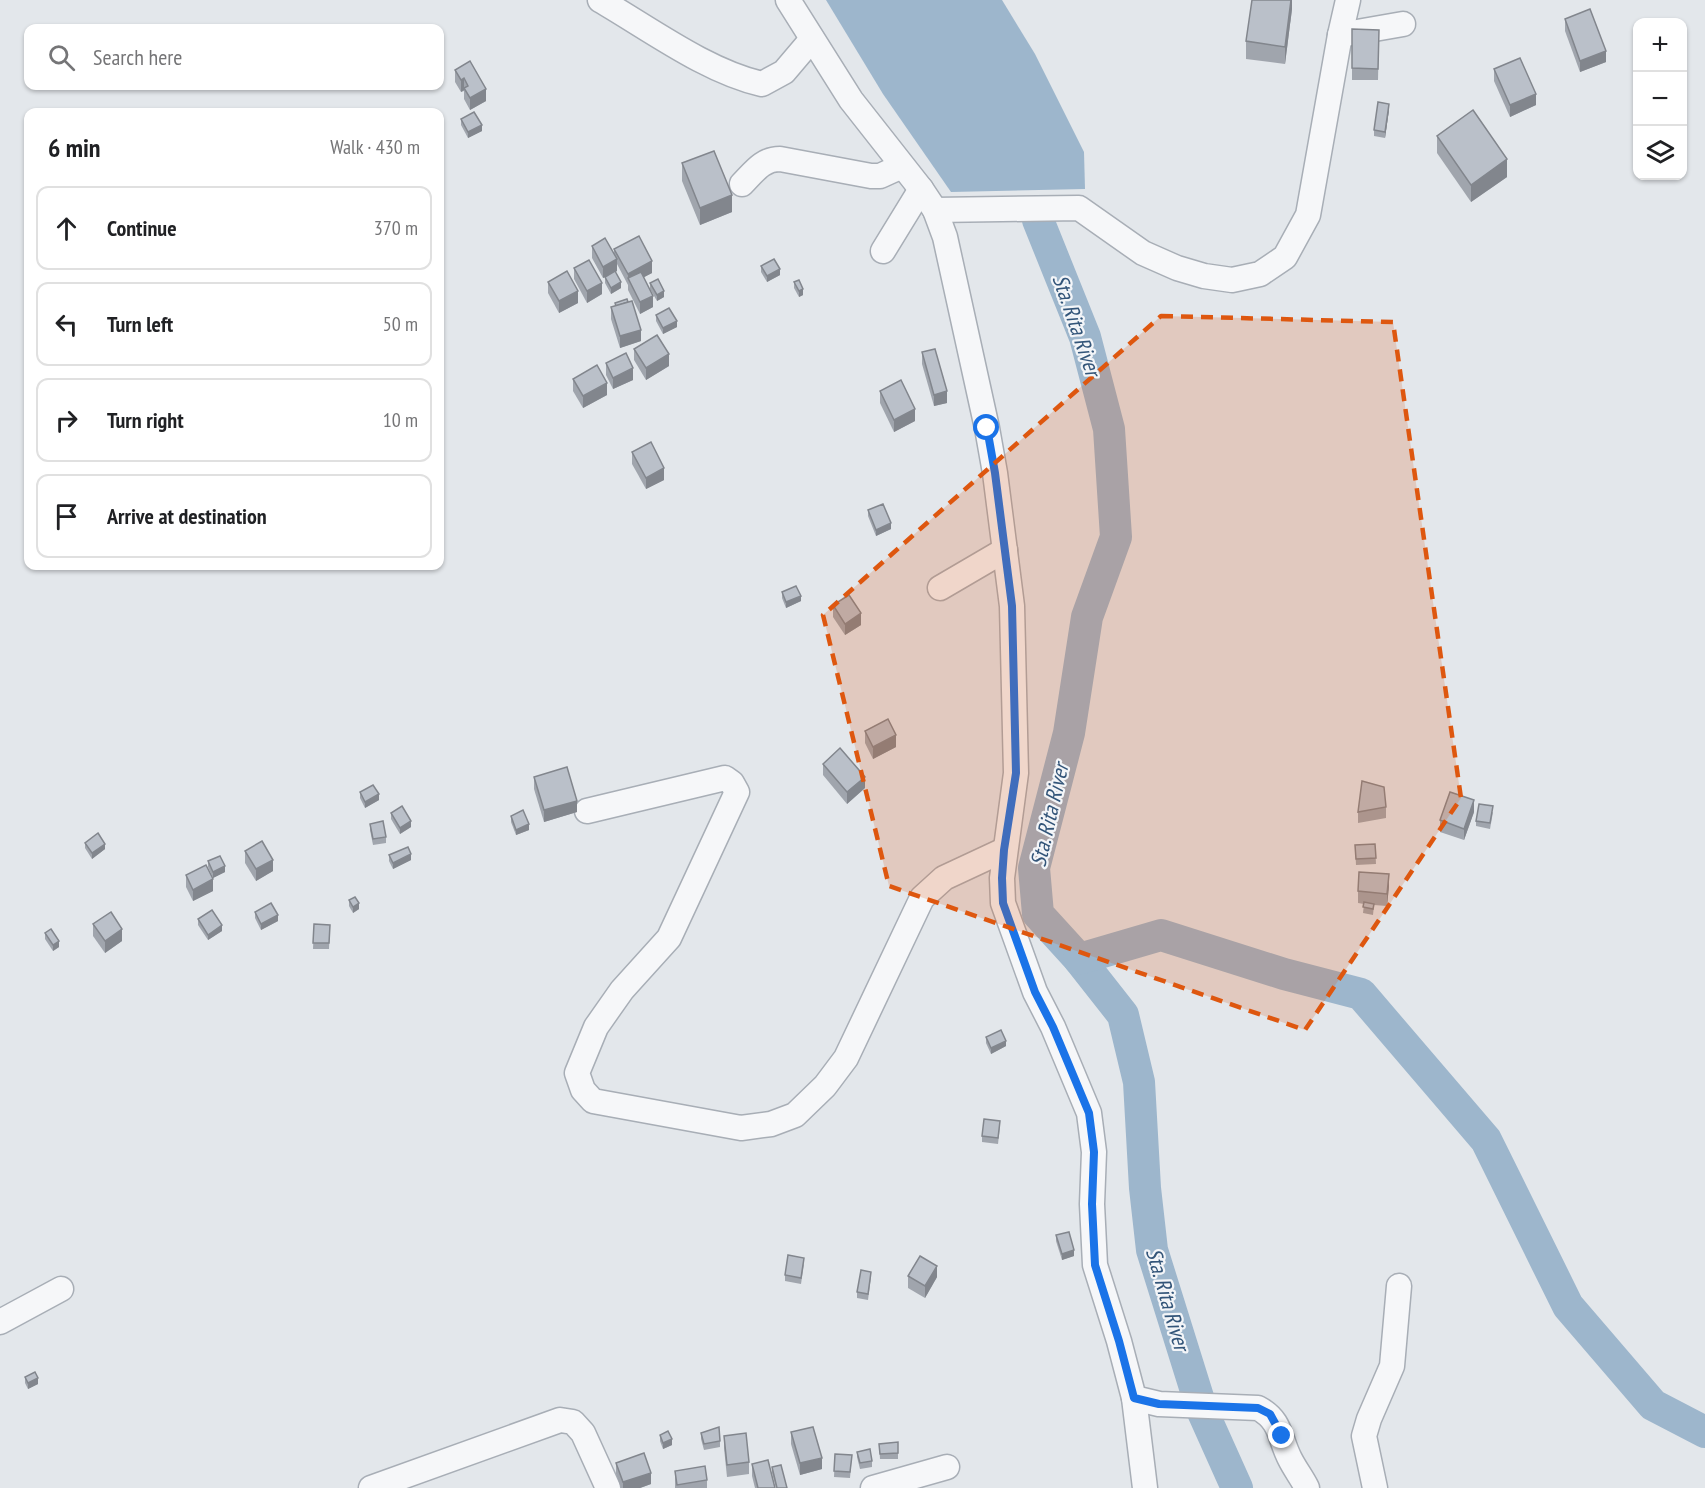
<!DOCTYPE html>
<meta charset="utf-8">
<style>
:root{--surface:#fff;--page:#f6f6f6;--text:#202124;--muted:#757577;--line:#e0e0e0}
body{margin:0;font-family:"PT Sans Narrow",sans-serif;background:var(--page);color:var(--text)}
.controls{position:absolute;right:18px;top:18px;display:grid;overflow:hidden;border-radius:12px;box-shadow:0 2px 4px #0004}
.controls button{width:54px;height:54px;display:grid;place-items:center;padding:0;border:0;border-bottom:2px solid var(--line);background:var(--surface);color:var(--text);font:30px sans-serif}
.stop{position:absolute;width:18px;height:18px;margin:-14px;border:4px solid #1a73e8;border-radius:50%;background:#fff}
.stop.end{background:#1a73e8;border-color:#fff;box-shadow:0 2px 6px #0008}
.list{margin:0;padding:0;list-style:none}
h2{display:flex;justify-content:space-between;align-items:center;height:78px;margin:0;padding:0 24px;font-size:26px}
h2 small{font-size:20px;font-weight:400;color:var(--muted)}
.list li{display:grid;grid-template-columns:39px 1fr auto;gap:18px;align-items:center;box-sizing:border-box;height:84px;margin:0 12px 12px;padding:0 12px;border:2px solid var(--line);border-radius:12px}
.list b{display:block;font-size:22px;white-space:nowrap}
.list em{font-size:20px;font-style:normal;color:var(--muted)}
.icon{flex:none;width:33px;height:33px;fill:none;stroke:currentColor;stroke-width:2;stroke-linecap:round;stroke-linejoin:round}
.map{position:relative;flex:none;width:1705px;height:1488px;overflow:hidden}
.search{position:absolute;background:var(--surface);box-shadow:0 2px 4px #0004;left:24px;top:24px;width:420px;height:66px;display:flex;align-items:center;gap:15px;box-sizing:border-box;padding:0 21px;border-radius:12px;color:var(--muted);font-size:22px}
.panel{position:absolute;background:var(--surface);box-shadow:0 2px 4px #0004;left:24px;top:108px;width:420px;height:462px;border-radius:12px}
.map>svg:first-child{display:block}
.water{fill:#9db6cc}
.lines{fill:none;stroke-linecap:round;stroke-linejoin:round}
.river{stroke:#9db6cc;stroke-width:32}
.minor-casing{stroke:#a8aeb6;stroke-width:27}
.minor{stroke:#f6f7f9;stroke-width:24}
.wall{fill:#a0a5ad}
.shaded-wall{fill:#82868d}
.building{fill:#bac0c9;stroke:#82868d;stroke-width:1.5}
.route{stroke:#1a73e8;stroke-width:8}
.marked{fill:#de570f;fill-opacity:0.2;stroke:#de570f;stroke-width:4.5;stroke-dasharray:12 8;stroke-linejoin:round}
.labels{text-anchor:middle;stroke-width:4.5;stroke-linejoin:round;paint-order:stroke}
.water-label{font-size:22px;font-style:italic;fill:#335579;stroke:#f3f5f8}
</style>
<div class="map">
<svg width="1705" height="1488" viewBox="0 0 1705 1488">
<rect width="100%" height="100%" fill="#e3e7eb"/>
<path class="water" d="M826 0H1002L1035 54 1084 152 1085 189 951 192 883 94Z"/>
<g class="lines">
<g class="river">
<path d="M1038 220 1085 337 1109 429 1116 537 1087 617 1069 733 1034 868 1038 914 1079 959 1123 1015 1139 1082 1145 1188 1152 1250 1202 1410 1237 1488"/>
<path d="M1079 959 1161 935 1284 974 1361 994 1486 1140 1568 1306 1653 1405 1705 1432"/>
</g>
<defs>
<g id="minor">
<path d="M600 0C650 29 706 71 762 84L784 72 812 39"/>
<path d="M788 0 851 100 921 189 935 210 945 237 987 428 995 473 1012 606 1016 773 1002 878 1003 903 1035 992 1053 1027 1089 1113 1094 1152 1092 1204 1095 1265 1119 1341 1134 1398 1159 1404 1258 1408C1282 1421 1279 1438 1290 1459 1295 1469 1302 1478 1307 1488"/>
<path d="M1340 35 1403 24"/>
<path d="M742 184C754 172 762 159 780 159L871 176H880L902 166"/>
<path d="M935 210 1079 208 1143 253 1177 268 1204 276 1232 280 1260 274 1285 257 1308 215 1340 35 1348 0"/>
<path d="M883 251 921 189"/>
<path d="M940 588 1005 550"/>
<path d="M587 811 725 778 732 783 737 792 669 938 622 990 596 1027 577 1073 583 1090 593 1101 741 1128 771 1124 795 1115 825 1086 846 1058 922 898 944 878 1004 850"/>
<path d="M0 1322 61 1289"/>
<path d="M1134 1398 1145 1488"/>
<path d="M371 1488 560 1420 573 1422 583 1433 608 1488"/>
<path d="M873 1488 947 1467"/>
<path d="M1375 1488 1364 1436 1369 1419 1392 1366 1399 1286"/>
</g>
</defs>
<use href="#minor" class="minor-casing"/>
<use href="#minor" class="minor"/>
</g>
<g class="wall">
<path d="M1292 0V9L1285 64 1246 59V41Z"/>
<path d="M1565 19 1606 62 1580 72 1565 31Z"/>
<path d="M1352 29 1379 30 1378 80H1352Z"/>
<path d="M1494 69 1536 105 1510 117 1494 81Z"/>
<path d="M455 70 486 101 470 110 464 99V91L461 92 455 82Z"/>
<path d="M1389 110 1385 138 1374 136V130Z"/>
<path d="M461 119 482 131 468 138 461 125Z"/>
<path d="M1437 136 1507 177 1471 202 1437 153Z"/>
<path d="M682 163 732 212 700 225 682 181Z"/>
<path d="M592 246 614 255V249L652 273 644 277 653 307 640 314 628 290V285L617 264V271L615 272 621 288 611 294 605 283V277L603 278 592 258Z"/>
<path d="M761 266 780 275 767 282 761 272Z"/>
<path d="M574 268 602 294 587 303 574 279Z"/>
<path d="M548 282 578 303 559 313 548 293Z"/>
<path d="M794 282 803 295 799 297 794 288Z"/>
<path d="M650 283 664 297 657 301 650 289Z"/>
<path d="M615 303 641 341 620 348 611 319V307L615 306Z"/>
<path d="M656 315 677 327 663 334 656 321Z"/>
<path d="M634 349 669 366 646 380 634 360Z"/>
<path d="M922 352 947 403 934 406 922 364Z"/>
<path d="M606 363 633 380 613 389 606 375Z"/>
<path d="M573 379 607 395 583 408 573 391Z"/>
<path d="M880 391 915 421 894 432 880 403Z"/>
<path d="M632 452 664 480 646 489 632 464Z"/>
<path d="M868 510 891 529 876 536 868 516Z"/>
<path d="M782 592 801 601 786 608 782 598Z"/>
<path d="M833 605 861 625 845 635 833 617Z"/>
<path d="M865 731 896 747 873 759 865 743Z"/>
<path d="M823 764 865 788 847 804 823 775Z"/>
<path d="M534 777 577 812 544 822 534 789Z"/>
<path d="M360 792 379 800 365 808 360 798Z"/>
<path d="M1386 807V818L1358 823V812Z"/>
<path d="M1474 812 1464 840 1440 832V820Z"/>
<path d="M1493 812 1490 829 1476 826V821Z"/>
<path d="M391 813 411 827 400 834 391 819Z"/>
<path d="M511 816 529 830 516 835 511 822Z"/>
<path d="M370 824 386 837V843L373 845 370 830Z"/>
<path d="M85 843 105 849 92 859 85 848Z"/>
<path d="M1375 844 1376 864 1356 865 1355 845Z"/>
<path d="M245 851 273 871 256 881 245 863Z"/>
<path d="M389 855 411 860 393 869 389 861Z"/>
<path d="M208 861 225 872 213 878 208 867Z"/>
<path d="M186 875 213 891 193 901 186 887Z"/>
<path d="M1389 886 1387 906 1374 905 1373 915 1363 913 1364 904 1358 903V891Z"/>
<path d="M349 900 359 909 353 913 349 906Z"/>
<path d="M255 912 278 921 261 930 255 918Z"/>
<path d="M198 919 222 931 208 940 198 925Z"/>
<path d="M93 924 122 941 105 953 93 936Z"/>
<path d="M314 924 330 925 329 949H313Z"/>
<path d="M45 933 59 947 53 951 45 939Z"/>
<path d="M986 1037 1006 1046 991 1054 986 1043Z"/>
<path d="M1000 1126 998 1144 982 1142V1136Z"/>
<path d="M1056 1235 1074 1256 1062 1260 1056 1241Z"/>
<path d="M804 1264 801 1284 785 1281V1275Z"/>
<path d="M908 1276 937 1277 925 1298 908 1288Z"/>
<path d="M871 1277 868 1300 857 1298V1292Z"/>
<path d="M25 1377 38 1384 28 1389 25 1383Z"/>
<path d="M791 1432 822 1469 800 1475 791 1444Z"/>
<path d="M701 1433 720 1441V1447L704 1450 701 1439Z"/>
<path d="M660 1435 672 1445 663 1449 660 1441Z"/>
<path d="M724 1436 749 1462V1474L727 1477 724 1448Z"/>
<path d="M898 1442V1459H880L879 1444Z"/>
<path d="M857 1452 872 1461V1467L860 1469 857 1457Z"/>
<path d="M835 1454 852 1455 850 1478 834 1477Z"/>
<path d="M616 1463 651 1484 640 1488H621L616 1474Z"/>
<path d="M752 1464 775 1488H755L752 1476Z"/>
<path d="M772 1467 787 1488H776L772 1473Z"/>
<path d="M675 1471 707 1480V1488H675Z"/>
</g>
<g class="shaded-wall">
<path d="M1291 0H1292V9L1285 64V47Z"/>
<path d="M1606 51V62L1580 72V61Z"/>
<path d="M464 78V90L461 92V80Z"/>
<path d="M486 89V101L470 110V98Z"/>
<path d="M1536 94V105L1510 117V105Z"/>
<path d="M1389 104V110L1385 138V132Z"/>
<path d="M482 125V131L468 138V132Z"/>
<path d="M1507 159V177L1471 202V185Z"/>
<path d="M732 195V212L700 225V208Z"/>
<path d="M617 259V271L603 278V267Z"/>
<path d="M652 261V273L631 284 628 279V274Z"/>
<path d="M780 269V275L767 282V276Z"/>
<path d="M621 282V288L611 294V288Z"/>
<path d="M602 283V294L587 303V291Z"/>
<path d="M803 289V295L799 297V291Z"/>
<path d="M578 291V303L559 313V301Z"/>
<path d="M664 291V297L657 301V295Z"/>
<path d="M653 296V307L640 314V302Z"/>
<path d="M677 321V327L663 334V328Z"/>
<path d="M641 330V341L620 348V336Z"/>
<path d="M669 354V366L646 380V368Z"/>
<path d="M633 368V380L613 389V378Z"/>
<path d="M607 383V395L583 408V396Z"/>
<path d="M947 391V403L934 406V395Z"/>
<path d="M915 409V421L894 432V420Z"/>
<path d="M664 468V480L646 489V478Z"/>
<path d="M891 523V529L876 536V530Z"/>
<path d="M801 596V601L786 608V602Z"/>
<path d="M861 613V625L845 635V624Z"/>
<path d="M896 735V747L873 759V747Z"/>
<path d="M865 777V788L847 804V792Z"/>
<path d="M379 794V800L365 808V802Z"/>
<path d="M1474 800V812L1464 840V829Z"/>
<path d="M577 801V812L544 822V810Z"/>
<path d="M411 821V827L400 834V828Z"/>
<path d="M529 824V830L516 835V830Z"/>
<path d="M105 844V849L92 859V853Z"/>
<path d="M411 854V860L393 869V863Z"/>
<path d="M273 860V871L256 881V869Z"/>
<path d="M225 866V872L213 878V872Z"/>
<path d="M1389 874V886L1387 906V894Z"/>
<path d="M213 879V891L193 901V890Z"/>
<path d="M359 903V909L353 913V907Z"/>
<path d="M278 915V921L261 930V924Z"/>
<path d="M222 925V931L208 940V935Z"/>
<path d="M122 929V941L105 953V941Z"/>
<path d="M59 941V947L53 951V945Z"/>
<path d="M1006 1041V1046L991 1054V1048Z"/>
<path d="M1074 1250V1256L1062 1260V1254Z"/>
<path d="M937 1266V1277L925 1298V1286Z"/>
<path d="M38 1378V1384L28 1389V1383Z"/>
<path d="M672 1439V1445L663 1449V1443Z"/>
<path d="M822 1458V1469L800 1475V1463Z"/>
<path d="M651 1473V1484L640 1488H623V1482Z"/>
</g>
<g class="building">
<path d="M1252 0H1291L1285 47 1246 41Z"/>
<path d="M1590 9 1606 51 1580 61 1565 19Z"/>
<path d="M1352 29 1379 30 1378 69 1352 68Z"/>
<path d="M1520 58 1536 94 1510 105 1494 69Z"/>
<path d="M470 61 486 89 470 98 464 88 468 86 464 78 461 80 455 70Z"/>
<path d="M1378 102 1389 104 1385 132 1374 130Z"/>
<path d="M1473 110 1507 159 1471 185 1437 136Z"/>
<path d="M474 112 482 125 468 132 461 119Z"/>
<path d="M714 151 732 195 700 208 682 163Z"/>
<path d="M639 236 652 261 628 274 614 249Z"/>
<path d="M605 238 617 259 603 267 592 246Z"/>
<path d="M774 259 780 269 767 276 761 266Z"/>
<path d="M589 260 602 283 587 291 574 268Z"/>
<path d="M567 271 578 291 559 301 548 282Z"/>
<path d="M615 271 621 282 611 288 605 277Z"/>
<path d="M641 272 653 296 640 302 628 278Z"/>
<path d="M658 279 664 291 657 295 650 283Z"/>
<path d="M799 280 803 289 799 291 794 282Z"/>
<path d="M627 299 628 302 616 306 615 303Z"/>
<path d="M632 301 641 330 620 336 611 307Z"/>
<path d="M669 308 677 321 663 328 656 315Z"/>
<path d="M657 335 669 354 646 368 634 349Z"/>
<path d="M935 349 947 391 934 395 922 352Z"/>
<path d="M626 353 633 368 613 378 606 363Z"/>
<path d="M597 365 607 383 583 396 573 379Z"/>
<path d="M901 380 915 409 894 420 880 391Z"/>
<path d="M651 442 664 468 646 478 632 452Z"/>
<path d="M883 504 891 523 876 530 868 510Z"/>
<path d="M796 586 801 596 786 602 782 592Z"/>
<path d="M849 595 861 613 845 624 833 605Z"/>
<path d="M888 719 896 735 873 747 865 731Z"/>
<path d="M840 748 865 777 847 792 823 764Z"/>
<path d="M567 767 577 801 544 810 534 777Z"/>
<path d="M1362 781 1384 787 1386 807 1358 812Z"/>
<path d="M373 785 379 794 365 802 360 792Z"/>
<path d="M1450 792 1474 800 1464 829 1440 820Z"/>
<path d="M1479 804 1493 806 1490 823 1476 821Z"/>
<path d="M402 806 411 821 400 828 391 813Z"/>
<path d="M523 810 529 824 516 830 511 816Z"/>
<path d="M383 821 386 837 373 839 370 824Z"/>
<path d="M98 833 105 844 92 853 85 843Z"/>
<path d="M262 841 273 860 256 869 245 851Z"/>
<path d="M1375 844 1376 858 1356 859 1355 845Z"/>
<path d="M408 847 411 854 393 863 389 855Z"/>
<path d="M220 856 225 866 213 872 208 861Z"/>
<path d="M206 865 213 879 193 890 186 875Z"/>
<path d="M1359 872 1389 874 1387 894 1358 891Z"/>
<path d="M355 897 359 903 353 907 349 900Z"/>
<path d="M1364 902 1374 904 1373 909 1363 907Z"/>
<path d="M271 903 278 915 261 924 255 912Z"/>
<path d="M212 910 222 925 208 935 198 919Z"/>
<path d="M111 912 122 929 105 941 93 924Z"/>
<path d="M314 924 330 925 329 943H313Z"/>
<path d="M51 929 59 941 53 945 45 933Z"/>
<path d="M1001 1030 1006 1041 991 1048 986 1037Z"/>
<path d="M984 1119 1000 1121 998 1138 982 1136Z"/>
<path d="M1069 1232 1074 1250 1062 1254 1056 1235Z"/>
<path d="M788 1255 804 1258 801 1278 785 1275Z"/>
<path d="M920 1256 937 1266 925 1286 908 1276Z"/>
<path d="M861 1270 871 1272 868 1294 857 1292Z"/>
<path d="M35 1372 38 1378 28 1383 25 1377Z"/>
<path d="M719 1427 720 1441 704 1444 701 1433Z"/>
<path d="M813 1427 822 1458 800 1463 791 1432Z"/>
<path d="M668 1431 672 1439 663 1443 660 1435Z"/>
<path d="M746 1433 749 1462 727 1465 724 1436Z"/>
<path d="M898 1442V1453L880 1454 879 1444Z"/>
<path d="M870 1449 872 1461 860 1463 857 1452Z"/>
<path d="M644 1453 651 1473 623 1482 616 1463Z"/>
<path d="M835 1454 852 1455 850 1472 834 1471Z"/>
<path d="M768 1460 775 1488H758L752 1464Z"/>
<path d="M781 1465 787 1488H777L772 1467Z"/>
<path d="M705 1466 707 1480 677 1485 675 1471Z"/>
</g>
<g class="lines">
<path class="route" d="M987 428 995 473 1012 606 1016 773 1004 850 1002 878 1003 903 1035 992 1053 1027 1089 1113 1094 1152 1092 1204 1095 1265 1119 1341 1134 1398 1159 1404 1258 1408 1270 1414 1282 1436"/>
</g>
<path class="marked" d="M1161 316 1393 322 1461 798 1305 1030 889 886 823 615Z"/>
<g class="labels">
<g class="water-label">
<text transform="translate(1077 325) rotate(71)" y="8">Sta. Rita River</text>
<text transform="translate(1049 815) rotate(-77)" y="8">Sta. Rita River</text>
<text transform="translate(1168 1299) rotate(74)" y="8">Sta. Rita River</text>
</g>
</g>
</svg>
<div class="controls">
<button>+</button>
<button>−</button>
<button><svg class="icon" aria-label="layers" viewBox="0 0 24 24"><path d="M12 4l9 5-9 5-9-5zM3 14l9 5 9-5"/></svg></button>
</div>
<div class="stop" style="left:987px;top:428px"></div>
<div class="stop end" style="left:1282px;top:1436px"></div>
<div class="search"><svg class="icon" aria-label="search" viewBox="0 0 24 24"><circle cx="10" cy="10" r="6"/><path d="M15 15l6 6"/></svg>Search here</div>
<section class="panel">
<h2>6 min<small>Walk · 430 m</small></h2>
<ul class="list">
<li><svg class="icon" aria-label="ahead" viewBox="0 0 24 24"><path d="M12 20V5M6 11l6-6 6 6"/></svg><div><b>Continue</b></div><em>370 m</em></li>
<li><svg class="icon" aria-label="left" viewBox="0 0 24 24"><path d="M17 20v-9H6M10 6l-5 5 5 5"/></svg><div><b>Turn left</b></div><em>50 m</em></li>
<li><svg class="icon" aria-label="right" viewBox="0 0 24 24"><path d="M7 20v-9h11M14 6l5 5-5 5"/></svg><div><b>Turn right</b></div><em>10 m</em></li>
<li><svg class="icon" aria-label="arrive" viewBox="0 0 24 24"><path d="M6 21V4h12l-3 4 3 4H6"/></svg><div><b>Arrive at destination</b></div></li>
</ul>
</section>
</div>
